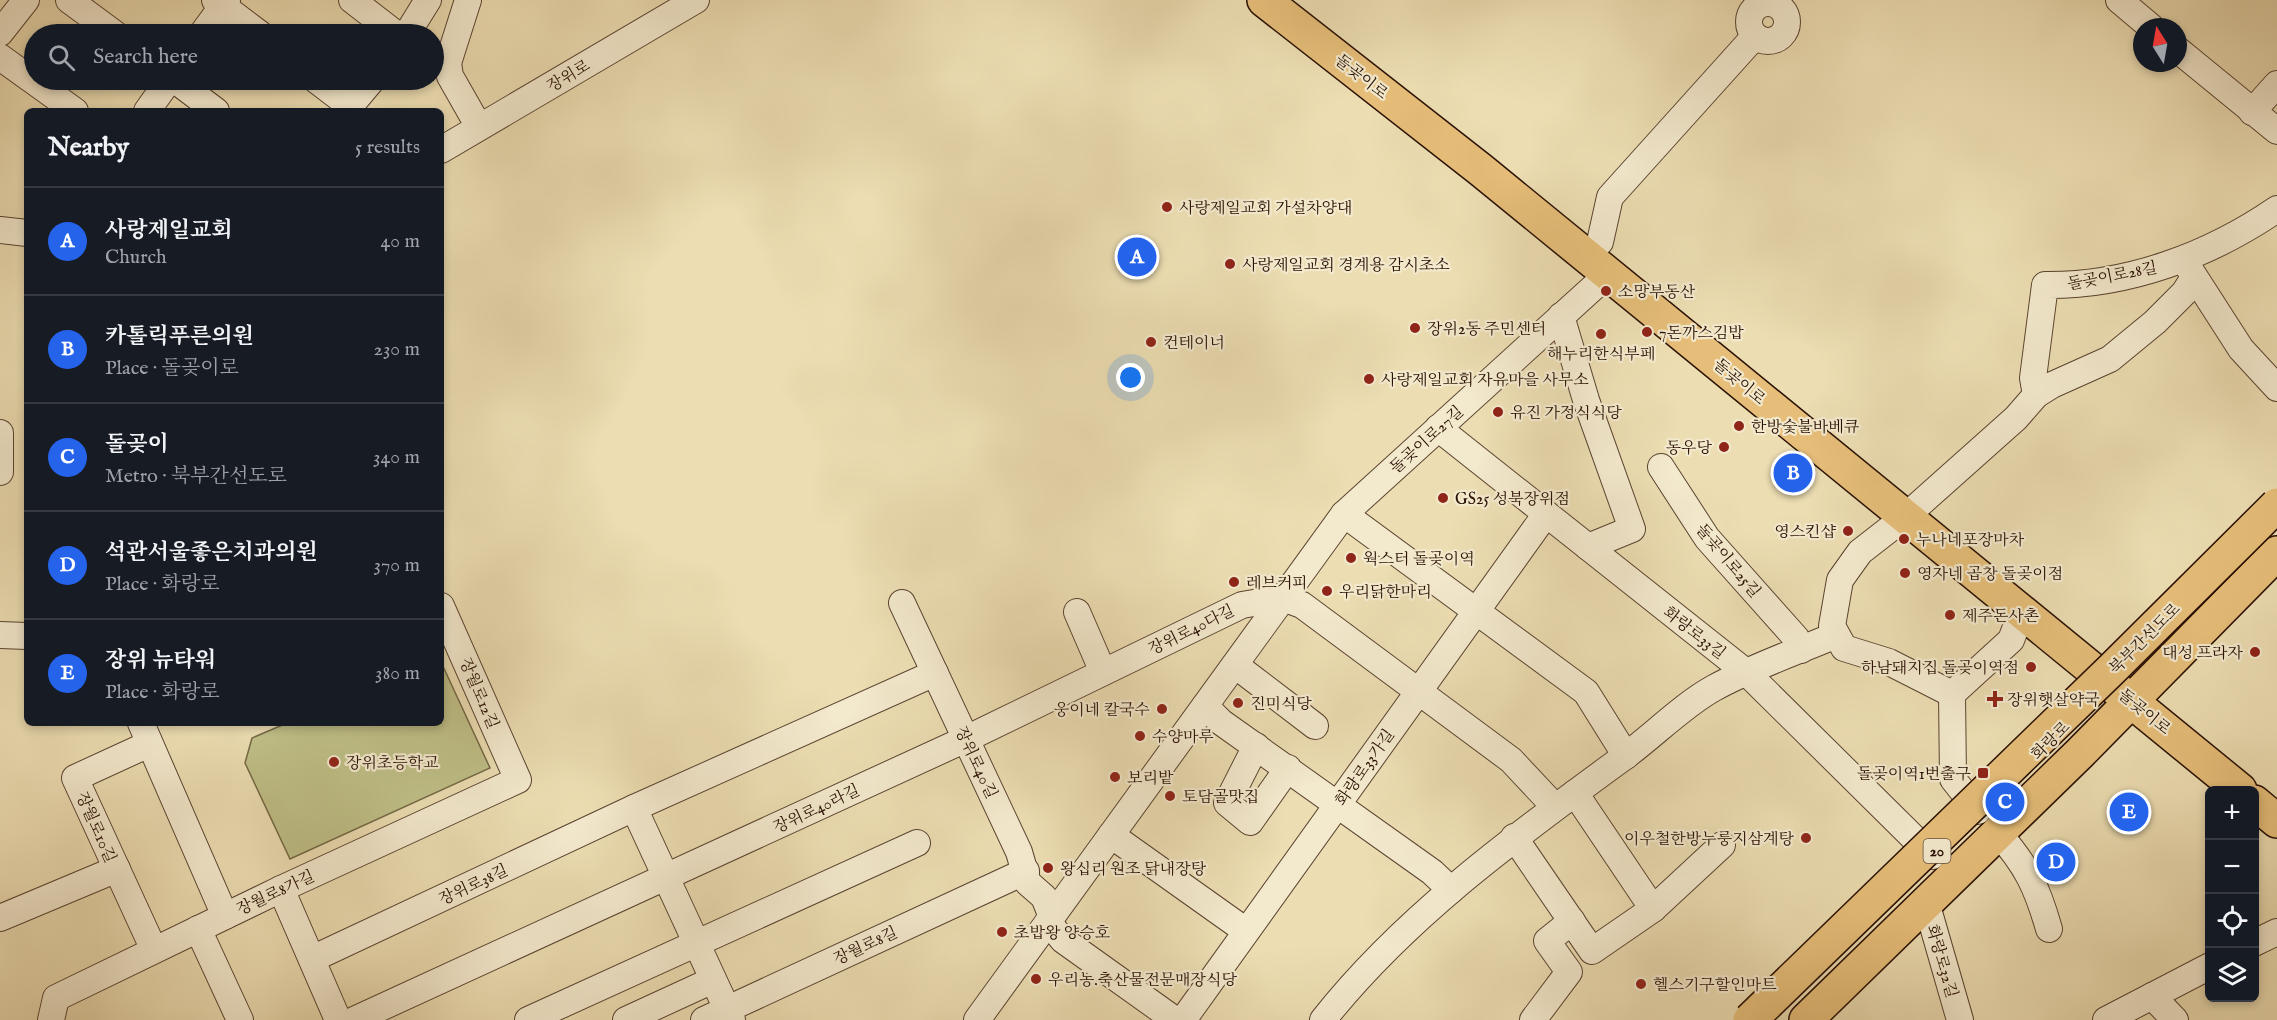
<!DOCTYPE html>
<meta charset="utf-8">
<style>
:root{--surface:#171b24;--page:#20242c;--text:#f1f3f6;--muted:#9ea1a6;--line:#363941;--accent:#2563eb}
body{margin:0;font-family:"IM FELL English","Noto Serif KR",serif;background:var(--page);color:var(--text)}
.controls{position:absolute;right:18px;bottom:18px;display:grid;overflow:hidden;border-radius:9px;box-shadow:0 3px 9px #0003}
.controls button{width:54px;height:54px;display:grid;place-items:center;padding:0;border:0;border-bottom:2px solid var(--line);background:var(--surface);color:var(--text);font:30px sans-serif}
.compass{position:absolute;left:2133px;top:18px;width:54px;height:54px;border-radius:50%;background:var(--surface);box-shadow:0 3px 9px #0003;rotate:349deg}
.you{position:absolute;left:1131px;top:378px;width:21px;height:21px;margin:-15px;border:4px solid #fff;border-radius:50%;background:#1a73e8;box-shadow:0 0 0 9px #1a73e833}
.badge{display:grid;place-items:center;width:39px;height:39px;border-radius:50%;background:var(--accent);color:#fff;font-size:20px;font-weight:700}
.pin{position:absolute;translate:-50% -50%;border:3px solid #fff;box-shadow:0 2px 6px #0006}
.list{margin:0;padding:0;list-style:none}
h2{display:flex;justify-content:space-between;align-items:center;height:78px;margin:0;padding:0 24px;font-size:26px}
h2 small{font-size:20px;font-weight:400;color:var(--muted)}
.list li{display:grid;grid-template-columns:39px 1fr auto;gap:18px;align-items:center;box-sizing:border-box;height:108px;padding:0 24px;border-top:2px solid var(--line)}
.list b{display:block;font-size:22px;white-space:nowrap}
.list p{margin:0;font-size:20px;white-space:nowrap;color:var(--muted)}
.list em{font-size:20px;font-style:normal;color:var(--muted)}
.icon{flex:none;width:33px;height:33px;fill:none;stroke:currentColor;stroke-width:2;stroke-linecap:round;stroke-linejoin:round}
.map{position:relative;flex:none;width:2277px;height:1020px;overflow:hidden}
.search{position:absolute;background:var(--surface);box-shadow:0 3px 9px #0003;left:24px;top:24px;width:420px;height:66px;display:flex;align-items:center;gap:15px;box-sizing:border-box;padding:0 21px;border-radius:33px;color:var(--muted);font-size:22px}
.panel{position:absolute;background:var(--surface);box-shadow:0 3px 9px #0003;left:24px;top:108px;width:420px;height:618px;border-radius:9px}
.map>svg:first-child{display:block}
.green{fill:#bfbf87;stroke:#746846;stroke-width:1.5}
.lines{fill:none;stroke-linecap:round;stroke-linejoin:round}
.minor-casing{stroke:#5a4330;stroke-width:28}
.major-casing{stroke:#291004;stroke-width:36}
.minor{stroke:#f3e9cd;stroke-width:26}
.major{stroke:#e6be79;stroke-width:33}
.highway-bridge-casing{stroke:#291004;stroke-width:36;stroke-linecap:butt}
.highway-bridge{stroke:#e6be79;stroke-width:33}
.poi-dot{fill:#8f2418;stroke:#f3e9cd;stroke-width:2}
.labels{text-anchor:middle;stroke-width:4.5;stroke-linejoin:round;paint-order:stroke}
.shield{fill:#f3e9cd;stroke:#665140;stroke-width:1.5}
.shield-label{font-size:15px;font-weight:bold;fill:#291004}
.street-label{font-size:16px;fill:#291004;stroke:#f3e9cd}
.poi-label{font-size:16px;fill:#291004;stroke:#f3e9cd;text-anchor:start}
</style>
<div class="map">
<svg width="2277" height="1020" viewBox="0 0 2277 1020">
<rect width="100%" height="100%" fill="#ecddb2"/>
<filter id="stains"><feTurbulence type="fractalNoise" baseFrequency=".00333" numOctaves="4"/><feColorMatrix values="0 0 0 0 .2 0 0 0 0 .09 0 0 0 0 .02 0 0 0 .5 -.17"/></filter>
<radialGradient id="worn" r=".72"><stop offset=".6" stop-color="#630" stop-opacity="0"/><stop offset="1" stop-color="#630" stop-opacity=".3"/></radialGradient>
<path class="green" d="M441 662 490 768 290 859 245 763 252 738 287 723H441Z"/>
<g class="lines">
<defs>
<g id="minor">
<path d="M69 0 115 34"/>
<path d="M215 0 260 34"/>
<path d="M352 0 396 34"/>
<path d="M468 0 448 63 450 76 479 127"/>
<path d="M2119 0 2151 27"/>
<circle cx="1768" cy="22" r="19"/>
<path d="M0 33 26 0"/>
<path d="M202 34 227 0"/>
<path d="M407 34 428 0"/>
<path d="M2178 50 2277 131"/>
<path d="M0 57 75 111"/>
<path d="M175 80 216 111"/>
<path d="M316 80 350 106"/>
<path d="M147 111 169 80"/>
<path d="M346 111 372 80"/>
<path d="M2252 112 2277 84"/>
<path d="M441 150 696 0"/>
<path d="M0 230 27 233"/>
<path d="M1600 242 1610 197 1755 36"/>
<path d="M2187 265 2241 349 2277 388"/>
<path d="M1561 316 1586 400 1632 529 1588 547"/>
<path d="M2036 395 2033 378 2045 285C2128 286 2210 255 2277 209"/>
<path d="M1438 428 1747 673 1932 856"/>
<path d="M0 433V472"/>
<path d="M1661 467 1707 538 1796 638 1801 650"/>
<path d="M1344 514 1586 692 1626 756"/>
<path d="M902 603 1019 852 1028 883 1044 897 1052 917"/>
<path d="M1077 612 1103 672"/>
<path d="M0 635 27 636"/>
<path d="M1235 665 1315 726"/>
<path d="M1952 694 1889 662 1844 648 1832 626 1840 580 1860 552 1905 517 2016 418 2036 395 2052 385 2110 359 2155 322 2184 293 2193 279"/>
<path d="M1205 706 1221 722 1432 872 1451 890"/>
<path d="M141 723 225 916"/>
<path d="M149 744 75 778 154 950"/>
<path d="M1256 746 1227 803 1250 822 1288 768"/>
<path d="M1575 793 1653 909"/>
<path d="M634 808 732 1020"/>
<path d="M1978 811 1953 779 1952 694 2011 640 2021 614"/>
<path d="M1998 833C2027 866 2037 887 2049 929"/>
<path d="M1111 835 1246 931"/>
<path d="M1514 837 1592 951 1653 909 1722 845"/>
<path d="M281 889 338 1020"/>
<path d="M1926 902 1960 1020"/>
<path d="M0 918 117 869"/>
<path d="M1048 922 1063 940 1175 1020"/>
<path d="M198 929 240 1020"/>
<path d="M2254 943 2277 932"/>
<path d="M312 959 634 808 935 673"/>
<path d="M2152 996 2175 1020"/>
<path d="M51 1020 56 998 281 889 518 780 441 606"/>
<path d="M354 1020 966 739 1242 605 1283 598 1302 605 1511 760 1555 807"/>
<path d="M528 1020 917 843"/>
<path d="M626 1020 713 980"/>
<path d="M704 1020 1026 871"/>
<path d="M977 1020 1344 514 1607 275"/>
<path d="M1183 1020 1546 514"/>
<path d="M1323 1020C1406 915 1518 835 1624 757 1653 736 1683 705 1714 688 1752 667 1796 652 1836 635"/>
<path d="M1533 1020 1569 972 1547 941 1572 921"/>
<path d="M2106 1020 2210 966"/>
</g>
<g id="major">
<path d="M1264 0 1481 170 2240 790"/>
<path d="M2254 802 2277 821"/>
<path d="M1806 1020 2080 753 2277 553"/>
</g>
</defs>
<use href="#minor" class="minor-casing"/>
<use href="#major" class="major-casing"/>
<use href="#minor" class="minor"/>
<use href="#major" class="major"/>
<defs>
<path id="highway-bridge" d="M1750 1020 2113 668 2277 505"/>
</defs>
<use href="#highway-bridge" class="highway-bridge-casing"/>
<use href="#highway-bridge" class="highway-bridge"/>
</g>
<g class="poi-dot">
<circle cx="1167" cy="207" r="6"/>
<circle cx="1230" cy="264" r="6"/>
<circle cx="1606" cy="291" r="6"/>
<circle cx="1415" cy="328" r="6"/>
<circle cx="1647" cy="332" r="6"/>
<circle cx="1601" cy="334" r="6"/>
<circle cx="1151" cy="342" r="6"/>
<circle cx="1369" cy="379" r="6"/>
<circle cx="1498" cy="412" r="6"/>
<circle cx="1739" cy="426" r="6"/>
<circle cx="1724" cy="447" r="6"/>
<circle cx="1443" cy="498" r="6"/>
<circle cx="1848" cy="531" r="6"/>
<circle cx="1904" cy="539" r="6"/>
<circle cx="1351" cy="558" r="6"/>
<circle cx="1905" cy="573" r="6"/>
<circle cx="1234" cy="582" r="6"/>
<circle cx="1327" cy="591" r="6"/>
<circle cx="1950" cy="615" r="6"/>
<circle cx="2255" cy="652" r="6"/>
<circle cx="2031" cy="667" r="6"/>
<path d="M1992 690h6v6h6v6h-6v6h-6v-6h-6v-6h6z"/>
<circle cx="1238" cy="703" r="6"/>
<circle cx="1162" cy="709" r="6"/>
<circle cx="1140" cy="736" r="6"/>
<circle cx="334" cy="762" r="6"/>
<rect x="1977" y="767" width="12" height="12" rx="3"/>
<circle cx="1115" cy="777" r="6"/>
<circle cx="1170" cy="796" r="6"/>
<circle cx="1806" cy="838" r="6"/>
<circle cx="1048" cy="868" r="6"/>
<circle cx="1002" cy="932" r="6"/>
<circle cx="1036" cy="979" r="6"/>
<circle cx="1641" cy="984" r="6"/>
</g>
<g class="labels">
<rect class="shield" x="1923.5" y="839" width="27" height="24" rx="4.5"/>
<g class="shield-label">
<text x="1937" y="856">20</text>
</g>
<g class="street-label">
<text transform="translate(568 75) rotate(-31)" y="6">장위로</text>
<text transform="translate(1362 76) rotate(38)" y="6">돌곶이로</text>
<text transform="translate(2112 275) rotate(-11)" y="6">돌곶이로28길</text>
<text transform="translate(1740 381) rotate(40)" y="6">돌곶이로</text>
<text transform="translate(1426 439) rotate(-42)" y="6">돌곶이로27길</text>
<text transform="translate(1729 560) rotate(50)" y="6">돌곶이로25길</text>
<text transform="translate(1191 629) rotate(-26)" y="6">장위로40다길</text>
<text transform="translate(1695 632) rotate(38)" y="6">화랑로33길</text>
<text transform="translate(2144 638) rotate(-45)" y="6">북부간선도로</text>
<text transform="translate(480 693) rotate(67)" y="6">장월로12길</text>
<text transform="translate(2145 711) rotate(39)" y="6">돌곶이로</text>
<text transform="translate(2050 740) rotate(-45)" y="6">화랑로</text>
<text transform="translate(977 762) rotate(65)" y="6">장위로40길</text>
<text transform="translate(1364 767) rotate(-55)" y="6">화랑로33가길</text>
<text transform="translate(816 808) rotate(-25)" y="6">장위로40라길</text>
<text transform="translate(97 827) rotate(66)" y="6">장월로10길</text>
<text transform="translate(473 884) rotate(-25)" y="6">장위로38길</text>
<text transform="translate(275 892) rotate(-25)" y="6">장월로8가길</text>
<text transform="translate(865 945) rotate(-25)" y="6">장월로8길</text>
<text transform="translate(1943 961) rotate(74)" y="6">화랑로32길</text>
</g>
<g class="poi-label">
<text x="1179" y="213">사랑제일교회 가설차양대</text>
<text x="1242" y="270">사랑제일교회 경계용 감시초소</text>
<text x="1618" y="297">소망부동산</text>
<text x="1427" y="334">장위2동 주민센터</text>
<text x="1659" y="338">7돈까스김밥</text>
<text x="1163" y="348">컨테이너</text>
<text x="1601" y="359" text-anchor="middle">해누리한식부페</text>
<text x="1381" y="385">사랑제일교회 자유마을 사무소</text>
<text x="1510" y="418">유진 가정식식당</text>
<text x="1751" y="432">한방숯불바베큐</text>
<text x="1712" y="453" text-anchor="end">동우당</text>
<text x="1455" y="504">GS25 성북장위점</text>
<text x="1836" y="537" text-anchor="end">영스킨샵</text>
<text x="1916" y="545">누나네포장마차</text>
<text x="1363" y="564">웍스터 돌곶이역</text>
<text x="1917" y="579">영자네 곱창 돌곶이점</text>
<text x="1246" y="588">레브커피</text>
<text x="1339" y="597">우리닭한마리</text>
<text x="1962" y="621">제주돈사촌</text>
<text x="2243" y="658" text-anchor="end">대성 프라자</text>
<text x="2019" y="673" text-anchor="end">하남돼지집 돌곶이역점</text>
<text x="2007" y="705">장위햇살약국</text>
<text x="1250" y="709">진미식당</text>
<text x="1150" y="715" text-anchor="end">웅이네 칼국수</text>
<text x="1152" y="742">수양마루</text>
<text x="346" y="768">장위초등학교</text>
<text x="1971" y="779" text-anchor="end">돌곶이역1번출구</text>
<text x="1127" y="783">보리밭</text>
<text x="1182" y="802">토담골맛집</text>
<text x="1794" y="844" text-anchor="end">이우철한방누룽지삼계탕</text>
<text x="1060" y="874">왕십리 원조 닭내장탕</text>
<text x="1014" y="938">초밥왕 양승호</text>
<text x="1048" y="985">우리농.축산물전문매장식당</text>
<text x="1653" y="990">헬스기구할인마트</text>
</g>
</g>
<rect width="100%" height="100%" filter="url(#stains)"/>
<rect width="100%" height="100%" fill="url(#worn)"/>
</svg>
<div class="controls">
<button>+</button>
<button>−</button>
<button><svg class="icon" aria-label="locate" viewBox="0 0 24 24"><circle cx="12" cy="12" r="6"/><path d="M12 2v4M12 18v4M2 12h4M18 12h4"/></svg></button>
<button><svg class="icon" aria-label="layers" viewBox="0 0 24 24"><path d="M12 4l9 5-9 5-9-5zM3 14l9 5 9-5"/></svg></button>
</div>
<svg class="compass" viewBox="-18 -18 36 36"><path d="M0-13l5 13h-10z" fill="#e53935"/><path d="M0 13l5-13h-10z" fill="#9ea1a6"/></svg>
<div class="you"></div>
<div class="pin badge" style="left:1137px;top:257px">A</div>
<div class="pin badge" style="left:1793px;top:473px">B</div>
<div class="pin badge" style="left:2005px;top:802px">C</div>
<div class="pin badge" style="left:2056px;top:862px">D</div>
<div class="pin badge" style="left:2129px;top:812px">E</div>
<div class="search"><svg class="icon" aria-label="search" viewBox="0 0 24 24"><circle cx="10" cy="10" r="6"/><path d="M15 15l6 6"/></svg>Search here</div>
<section class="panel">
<h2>Nearby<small>5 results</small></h2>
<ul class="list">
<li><span class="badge">A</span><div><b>사랑제일교회</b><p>Church</p></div><em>40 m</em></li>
<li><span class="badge">B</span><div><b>카톨릭푸른의원</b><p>Place · 돌곶이로</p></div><em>230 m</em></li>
<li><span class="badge">C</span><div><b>돌곶이</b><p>Metro · 북부간선도로</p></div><em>340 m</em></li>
<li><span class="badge">D</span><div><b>석관서울좋은치과의원</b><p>Place · 화랑로</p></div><em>370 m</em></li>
<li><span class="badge">E</span><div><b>장위 뉴타워</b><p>Place · 화랑로</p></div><em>380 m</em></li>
</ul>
</section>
</div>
